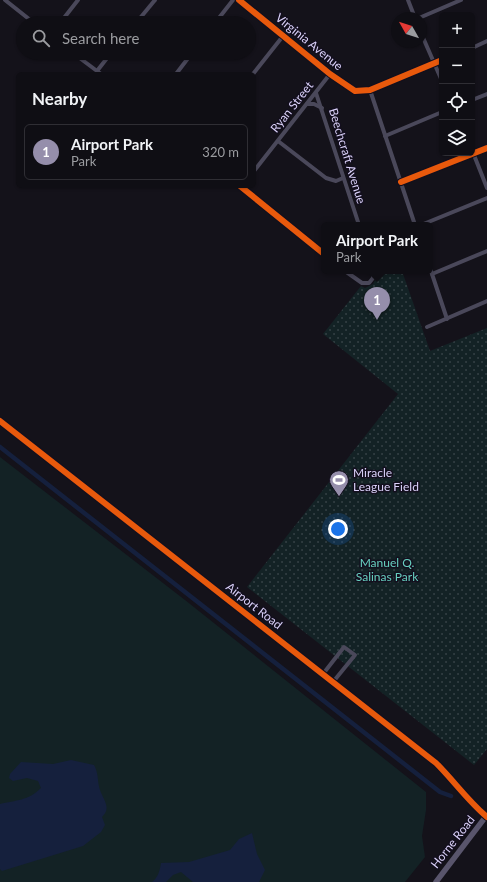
<!DOCTYPE html>
<meta charset="utf-8">
<style>
:root{--surface:#0f0e14;--page:#18171d;--text:#f1f3f6;--muted:#9b9ca0;--line:#2f2e34;--accent:#958eab}
body{margin:0;font-family:Lato,sans-serif;background:var(--page);color:var(--text)}
.controls{position:absolute;right:12px;top:12px;display:grid;overflow:hidden;border-radius:6px;box-shadow:0 1px 3px #0004}
.controls button{width:36px;height:36px;display:grid;place-items:center;padding:0;border:0;border-bottom:1px solid var(--line);background:var(--surface);color:var(--text);font:20px sans-serif}
.compass{position:absolute;left:391px;top:12px;width:36px;height:36px;border-radius:50%;background:var(--surface);box-shadow:0 1px 3px #0004;rotate:309deg}
.you{position:absolute;left:338px;top:529px;width:14px;height:14px;margin:-10px;border:3px solid #fff;border-radius:50%;background:#1a73e8;box-shadow:0 0 0 6px #1a73e833}
.badge{display:grid;place-items:center;width:26px;height:26px;border-radius:50%;background:var(--accent);color:#fff;font-size:13px;font-weight:700}
.pin{position:absolute;translate:-50% -33px;filter:drop-shadow(0 1px 2px #0008)}
.pin::after{content:'';position:absolute;top:21px;width:14px;height:12px;background:inherit;clip-path:polygon(0 0,100% 0,50% 100%)}
.popup{position:absolute;left:321px;top:222px;width:112px;height:52px;box-sizing:border-box;display:grid;place-content:center;border-radius:6px;background:var(--surface);filter:drop-shadow(0 1px 3px #0005);font-size:13px;white-space:nowrap;color:var(--muted)}
.popup b{font-size:15px;color:var(--text)}
.popup::after{content:'';position:absolute;left:50%;top:100%;margin-left:-8px;border:8px solid transparent;border-top-color:var(--surface)}
.list{margin:0;padding:0;list-style:none}
h2{display:flex;justify-content:space-between;align-items:center;height:52px;margin:0;padding:0 16px;font-size:17px}
h2 small{font-size:13px;font-weight:400;color:var(--muted)}
.list li{display:grid;grid-template-columns:26px 1fr auto;gap:12px;align-items:center;box-sizing:border-box;height:56px;margin:0 8px 8px;padding:0 8px;border:1px solid var(--line);border-radius:6px}
.list b{display:block;font-size:15px;white-space:nowrap}
.list p{margin:0;font-size:13px;white-space:nowrap;color:var(--muted)}
.list em{font-size:13px;font-style:normal;color:var(--muted)}
.icon{flex:none;width:22px;height:22px;fill:none;stroke:currentColor;stroke-width:2;stroke-linecap:round;stroke-linejoin:round}
.map{position:relative;flex:none;width:487px;height:882px;overflow:hidden}
.search{position:absolute;background:var(--surface);box-shadow:0 1px 3px #0004;left:16px;top:16px;width:240px;height:44px;display:flex;align-items:center;gap:10px;box-sizing:border-box;padding:0 14px;border-radius:22px;color:var(--muted);font-size:15px}
.panel{position:absolute;background:var(--surface);box-shadow:0 1px 3px #0004;left:16px;top:72px;width:240px;height:116px;border-radius:6px}
.map>svg:first-child{display:block}
.grass{fill:#132225}
.park{fill:url(#park-dots)}
.water{fill:#15203d}
.lines{fill:none;stroke-linecap:round;stroke-linejoin:round}
.canal{stroke:#15203d;stroke-width:4.5}
.minor{stroke:#4a485a;stroke-width:4}
.tertiary{stroke:#4a485a;stroke-width:4.5}
.secondary{stroke:#59556c;stroke-width:5.5}
.cycleway-casing{stroke:#130f1e;stroke-width:8}
.cycleway{stroke:#e8590c;stroke-width:6}
.labels{text-anchor:middle;stroke-width:3;stroke-linejoin:round;paint-order:stroke}
.street-label{font-size:12px;fill:#dad1f9;stroke:#130f1e}
.poi-label{font-size:12px;fill:#dad1f9;stroke:#130f1e;text-anchor:start}
.park-label{font-size:12px;fill:#67cfbf;stroke:#130f1e}
</style>
<div class="map">
<svg width="487" height="882" viewBox="0 0 487 882">
<defs>
<pattern id="park-dots" width="8" height="8" patternUnits="userSpaceOnUse"><rect width="8" height="8" fill="#132225"/><path d="M2 2h.1M6 6h.1" fill="none" stroke="#354145" stroke-width="1.8" stroke-linecap="round"/></pattern>
</defs>
<rect width="100%" height="100%" fill="#14121a"/>
<path class="grass" d="M0 457 185 600 426 792V810L422 836 425 857 405 882H0Z"/>
<path class="park" d="M387 271H402L430 351 487 328V749L474 765 247 587 398 394 323 334 361 286 365 288 373 284 378 274Z"/>
<g class="water">
<path d="M71 760 94 765C99 774 97 781 100 790 103 799 112 808 102 817L105 825 101 832 83 846 2 871 0 869V804C16 800 28 801 41 788L38 781 27 778 13 781 9 778 10 774 21 762 53 764Z"/>
<path d="M252 833 257 854 265 870 259 882H193L181 872 173 875 166 882H152C158 878 160 870 161 863L189 862 230 850 239 839Z"/>
</g>
<g class="lines">
<path class="canal" d="M0 447 440 792 451 796"/>
<g class="minor">
<path d="M5 0 34 23"/>
<path d="M239 0 330 74 355 91 370 90 442 60"/>
<path d="M408 0 415 18"/>
<path d="M419 18 461 0"/>
<path d="M60 23 78 0"/>
<path d="M136 23 155 0"/>
<path d="M215 23 233 0"/>
<path d="M421 33 442 81"/>
<path d="M472 48 487 41"/>
<path d="M73 53 101 74"/>
<path d="M97 71 111 53"/>
<path d="M176 74 192 53"/>
<path d="M253 74 283 36"/>
<path d="M370 90 415 225"/>
<path d="M316 93 359 225"/>
<path d="M472 100 487 94"/>
<path d="M307 104H314L322 108"/>
<path d="M385 136 442 112"/>
<path d="M278 141 326 178 336 181 343 178"/>
<path d="M472 150 487 188"/>
<path d="M254 171 330 74"/>
<path d="M401 182 487 148"/>
<path d="M240 186 324 254"/>
<path d="M421 225 487 198"/>
<path d="M430 268 447 319"/>
<path d="M345 271 362 283H369L373 278 374 271"/>
<path d="M432 274 487 251"/>
<path d="M427 327 487 301"/>
<path d="M323 674 344 647 355 655 333 682"/>
</g>
<path class="tertiary" d="M0 421 436 763C454 781 468 801 487 817"/>
<path class="secondary" d="M436 882 487 815"/>
<defs>
<g id="cycleway">
<path d="M239 0 330 74 355 91 370 90 442 60"/>
<path d="M401 182 487 148"/>
<path d="M240 186 324 254"/>
<path d="M0 421 436 763C454 781 468 801 487 817"/>
</g>
</defs>
<use href="#cycleway" class="cycleway-casing"/>
<use href="#cycleway" class="cycleway"/>
</g>
<defs>
<symbol id="stadium-pin" viewBox="-11 -11 22 30"><path d="M0 17L-7.5 6A9.5 9.5 0 1 1 7.5 6Z" fill="#958eab" stroke="#130f1e"/><path d="M0-5a6.5 5 0 1 0 0 10a6.5 5 0 1 0 0-10ZM-3.5-1.8h7v3.6h-7Z" fill="#fff"/></symbol>
</defs>
<g fill-rule="evenodd">
<use href="#stadium-pin" x="328" y="469" width="22" height="30"/>
</g>
<g class="labels">
<g class="street-label">
<text transform="translate(309 42) rotate(39)" y="4">Virginia Avenue</text>
<text transform="translate(292 107) rotate(-52)" y="4">Ryan Street</text>
<text transform="translate(347 156) rotate(73)" y="4">Beechcraft Avenue</text>
<text transform="translate(254 606) rotate(38)" y="4">Airport Road</text>
<text transform="translate(453 842) rotate(-52)" y="4">Horne Road</text>
</g>
<g class="poi-label">
<text x="353" y="477">Miracle<tspan x="353" dy="14">League Field</tspan></text>
</g>
<g class="park-label">
<text x="387" y="567">Manuel Q.<tspan x="387" dy="14">Salinas Park</tspan></text>
</g>
</g>
</svg>
<div class="controls">
<button>+</button>
<button>−</button>
<button><svg class="icon" aria-label="locate" viewBox="0 0 24 24"><circle cx="12" cy="12" r="6"/><path d="M12 2v4M12 18v4M2 12h4M18 12h4"/></svg></button>
<button><svg class="icon" aria-label="layers" viewBox="0 0 24 24"><path d="M12 4l9 5-9 5-9-5zM3 14l9 5 9-5"/></svg></button>
</div>
<svg class="compass" viewBox="-18 -18 36 36"><path d="M0-13l5 13h-10z" fill="#e53935"/><path d="M0 13l5-13h-10z" fill="#9b9ca0"/></svg>
<div class="you"></div>
<div class="pin badge" style="left:377px;top:320px">1</div>
<div class="popup"><b>Airport Park</b>Park</div>
<div class="search"><svg class="icon" aria-label="search" viewBox="0 0 24 24"><circle cx="10" cy="10" r="6"/><path d="M15 15l6 6"/></svg>Search here</div>
<section class="panel">
<h2>Nearby<small></small></h2>
<ul class="list">
<li><span class="badge">1</span><div><b>Airport Park</b><p>Park</p></div><em>320 m</em></li>
</ul>
</section>
</div>
